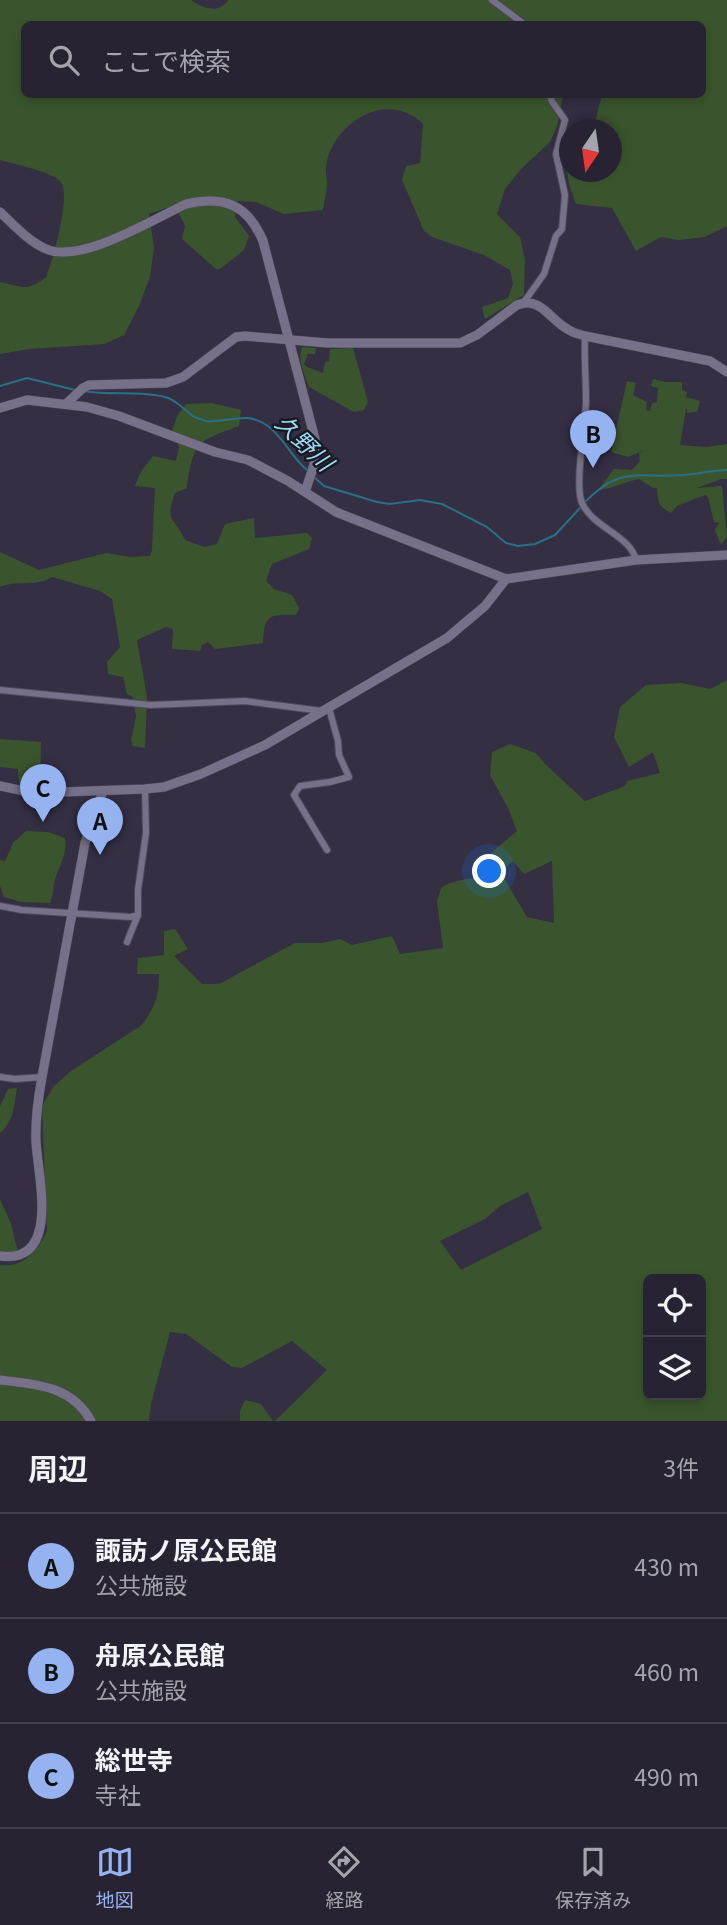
<!DOCTYPE html>
<html lang="ja">
<meta charset="utf-8">
<style>
:root{--surface:#272332;--page:#332f3e;--text:#f1f3f6;--muted:#a4a4ac;--line:#43404d;--accent:#95b2f1}
body{margin:0;font-family:Georgia,"Noto Sans JP",serif;background:var(--page);color:var(--text)}
.controls{position:absolute;right:21px;bottom:21px;display:grid;overflow:hidden;border-radius:10px;box-shadow:0 4px 10px #0003}
.controls button{width:63px;height:63px;display:grid;place-items:center;padding:0;border:0;border-bottom:2px solid var(--line);background:var(--surface);color:var(--text);font:35px sans-serif}
.compass{position:absolute;left:559px;top:119px;width:63px;height:63px;border-radius:50%;background:var(--surface);box-shadow:0 4px 10px #0003;rotate:193deg}
.you{position:absolute;left:490px;top:872px;width:24px;height:24px;margin:-18px;border:5px solid #fff;border-radius:50%;background:#1a73e8;box-shadow:0 0 0 10px #1a73e833}
.badge{display:grid;place-items:center;width:46px;height:46px;border-radius:50%;background:var(--accent);color:#111;font-size:23px;font-weight:700}
.pin{position:absolute;translate:-50% -58px;filter:drop-shadow(0 2px 4px #0008)}
.pin::after{content:'';position:absolute;top:37px;width:24px;height:21px;background:inherit;clip-path:polygon(0 0,100% 0,50% 100%)}
.list{margin:0;padding:0;list-style:none}
h2{display:flex;justify-content:space-between;align-items:center;height:91px;margin:0;padding:0 28px;font-size:30px}
h2 small{font-size:23px;font-weight:400;color:var(--muted)}
.list li{display:grid;grid-template-columns:46px 1fr auto;gap:21px;align-items:center;box-sizing:border-box;height:105px;padding:0 28px;border-top:2px solid var(--line)}
.list b{display:block;font-size:26px;white-space:nowrap}
.list p{margin:0;font-size:23px;white-space:nowrap;color:var(--muted)}
.list em{font-size:23px;font-style:normal;color:var(--muted)}
.icon{flex:none;width:38px;height:38px;fill:none;stroke:currentColor;stroke-width:2;stroke-linecap:round;stroke-linejoin:round}
.map{position:relative;flex:none;width:727px;height:1421px;overflow:hidden}
.search{position:absolute;background:var(--surface);box-shadow:0 4px 10px #0003;left:21px;right:21px;top:21px;height:77px;display:flex;align-items:center;gap:18px;box-sizing:border-box;padding:0 24px;border-radius:10px;color:var(--muted);font-size:26px}
.sheet{height:406px;background:var(--surface)}
nav{display:flex;justify-content:space-around;align-items:center;box-sizing:border-box;height:98px;border-top:2px solid var(--line);background:var(--surface);font-size:19px;color:var(--muted)}
nav a{display:grid;justify-items:center;gap:4px}
nav .on{color:var(--accent)}
.map>svg:first-child{display:block}
.green{fill:#3a552d;fill-rule:evenodd}
.lines{fill:none;stroke-linecap:round;stroke-linejoin:round}
.stream{stroke:#296f87;stroke-width:2}
.street-casing{stroke:#4e4a5b;stroke-width:8}
.secondary-casing{stroke:#4e4a5b;stroke-width:10}
.street{stroke:#767189;stroke-width:6}
.secondary{stroke:#767189;stroke-width:9}
.labels{text-anchor:middle;stroke-width:5;stroke-linejoin:round;paint-order:stroke}
.water-label{font-size:23px;font-style:italic;fill:#99ddf7;stroke:#1b1922}
</style>
<div class="map">
<svg width="727" height="1421" viewBox="0 0 727 1421">
<rect width="100%" height="100%" fill="#342f43"/>
<g class="green">
<path d="M0 0H191C202 8 219 15 228 0H727V226L705 237 679 240 661 237 636 251 612 208 576 204 569 184 565 157H569L570 172H612V130L593 129 602 95 702 94V24H24V94L563 95 557 126 550 142 520 170 505 189 497 214 520 237 525 259 524 295 485 319 482 307 508 298 513 284 510 270 484 255 432 237 424 231 402 180 406 166 420 163 423 124C388 89 332 122 326 167 325 172 327 178 327 183 327 192 324 201 323 210L284 214 256 202 238 201 235 217 249 236 244 250 220 269H216L182 239 185 226 175 205 149 214 154 248 150 277 139 306 124 335 104 344 29 349 0 354V282C21 286 27 293 46 277 53 260 71 196 61 182 54 172 13 164 0 160Z"/>
<path d="M302 347 316 348 315 354H308L304 364 307 367 323 373 325 362 329 361 330 349 353 348 368 402 364 410 354 412 309 387C305 375 297 360 302 347Z"/>
<path d="M653 379 666 382H682V390L687 392 686 397 700 401 697 412 687 413V409H686L680 445 707 447 727 444V479H721L697 488 722 486 727 537 721 545 715 530 719 523 714 522 708 497 705 495 677 506 671 513C658 506 658 502 657 488H653L639 479C624 482 612 489 598 490L614 469 632 470 640 461 639 453 644 450 628 457 611 452 627 381 636 383 633 395 647 402 646 410 650 411 652 403 657 402 658 388 651 386Z"/>
<path d="M212 403 241 410 239 426C197 441 193 442 187 488L175 493C164 523 175 516 185 540L204 547 217 544 225 524 254 518 255 538 307 533 312 538 309 549 272 564 266 581 274 589 292 595 299 608 296 615C270 614 264 614 263 643L215 649 208 642 202 645 200 651 172 649 173 629 166 627 137 640 147 697 145 748 133 746 131 740 136 716 133 697 127 694 123 677 108 674 107 662 120 647 112 599 100 591 52 577C34 588 21 579 0 587V552L39 570 106 553 130 557 150 556 152 550 155 488 135 486 140 473 153 456 176 461 179 447 172 431 177 416 186 404Z"/>
<path d="M727 680V1421H275L327 1370 292 1341 242 1368 232 1367 186 1334 170 1332 151 1404 149 1421H0V1265C24 1268 38 1250 47 1231L42 1106 54 1086 71 1071 142 1025C155 1006 159 998 159 974H137L138 958 164 955V931L175 929 188 949 174 956 202 984H219L295 943H322L340 939 352 945 392 936 400 954 443 948 437 901 441 888C454 878 488 876 504 878L527 917 554 923 552 861 524 874 513 861 503 870 491 853 517 831 508 808 490 775 492 752 510 744 536 753 545 764 585 801 625 786 627 781 660 773 653 752 629 767 614 737 620 707 646 685 682 683 710 689ZM528 1192 542 1229 461 1270 440 1241 485 1219 500 1206ZM648 1279H701V1395H648Z"/>
<path d="M0 739 41 742 40 788 19 785 18 769 0 767Z"/>
<path d="M26 831 48 832 65 838C68 856 57 868 54 885 53 891 53 896 50 903L21 902 4 897 0 886V860L5 861 13 843Z"/>
<path d="M17 1088C14 1105 14 1122 0 1133V1106L8 1089Z"/>
<path d="M0 1199 11 1224 18 1252 0 1254Z"/>
<path d="M245 1400 261 1404 273 1421H240V1411Z"/>
</g>
<g class="lines">
<g class="stream">
<path d="M0 386 27 378 75 390"/>
<path d="M84 391C111 396 138 390 165 397 180 400 189 419 206 421 228 423 246 410 268 426 284 438 292 458 307 470"/>
<path d="M314 477 324 486 377 502 390 504 420 500 442 504 487 527 506 543 518 546 535 544 555 535 580 508"/>
<path d="M584 503C622 464 637 479 684 475 698 474 712 470 727 470"/>
</g>
<defs>
<g id="street">
<path d="M492 0 524 24"/>
<path d="M524 302 544 274 556 236 562 229 565 195 556 154 565 120 551 100V94"/>
<path d="M585 336C584 357 586 379 586 401 586 423 574 486 582 503 593 528 630 535 636 560"/>
<path d="M0 690 151 705 245 701 322 711"/>
<path d="M327 850 294 795 300 786 330 782 349 777 339 755 338 741 329 708"/>
<path d="M0 906 22 910 131 917 138 915"/>
<path d="M127 942 138 915V890L146 833 145 789"/>
<path d="M0 1077 15 1079 42 1077"/>
</g>
<g id="secondary">
<path d="M0 212C14 225 28 241 46 249 81 264 152 220 186 204 224 195 248 205 263 241L315 439 314 465 305 492"/>
<path d="M66 404 83 388 89 385 166 383 183 377 236 337 245 336 327 343H460L477 335 517 305C542 296 549 320 569 330 573 333 579 334 585 336L710 361 727 372"/>
<path d="M0 408 27 400 87 407 119 416 215 452 248 460 288 481 336 512 506 579 636 560 727 555"/>
<path d="M0 786 34 793 145 789 164 787 201 774 265 745 447 638 485 606 506 579"/>
<path d="M0 1256C61 1264 38 1177 36 1142 35 1120 38 1099 42 1077L85 843 103 791"/>
<path d="M0 1380C36 1384 72 1386 91 1421"/>
</g>
</defs>
<use href="#street" class="street-casing"/>
<use href="#secondary" class="secondary-casing"/>
<use href="#street" class="street"/>
<use href="#secondary" class="secondary"/>
</g>
<g class="labels">
<g class="water-label">
<text transform="translate(304 443) rotate(44)" y="8">久野川</text>
</g>
</g>
</svg>
<div class="controls">
<button><svg class="icon" aria-label="locate" viewBox="0 0 24 24"><circle cx="12" cy="12" r="6"/><path d="M12 2v4M12 18v4M2 12h4M18 12h4"/></svg></button>
<button><svg class="icon" aria-label="layers" viewBox="0 0 24 24"><path d="M12 4l9 5-9 5-9-5zM3 14l9 5 9-5"/></svg></button>
</div>
<svg class="compass" viewBox="-18 -18 36 36"><path d="M0-13l5 13h-10z" fill="#e53935"/><path d="M0 13l5-13h-10z" fill="#a4a4ac"/></svg>
<div class="you"></div>
<div class="pin badge" style="left:100px;top:855px">A</div>
<div class="pin badge" style="left:593px;top:468px">B</div>
<div class="pin badge" style="left:43px;top:822px">C</div>
<div class="search"><svg class="icon" aria-label="search" viewBox="0 0 24 24"><circle cx="10" cy="10" r="6"/><path d="M15 15l6 6"/></svg>ここで検索</div>
</div>
<section class="sheet">
<h2>周辺<small>3件</small></h2>
<ul class="list">
<li><span class="badge">A</span><div><b>諏訪ノ原公民館</b><p>公共施設</p></div><em>430 m</em></li>
<li><span class="badge">B</span><div><b>舟原公民館</b><p>公共施設</p></div><em>460 m</em></li>
<li><span class="badge">C</span><div><b>総世寺</b><p>寺社</p></div><em>490 m</em></li>
</ul>
</section>
<nav>
<a class="on"><svg class="icon" aria-label="map" viewBox="0 0 24 24"><path d="M3 6l6-2 6 2 6-2v14l-6 2-6-2-6 2zM9 4v14M15 6v14"/></svg>地図</a>
<a><svg class="icon" aria-label="directions" viewBox="0 0 24 24"><path d="M12 3l9 9-9 9-9-9zM9 14v-3h6M13 9l2 2-2 2"/></svg>経路</a>
<a><svg class="icon" aria-label="saved" viewBox="0 0 24 24"><path d="M7 4h10v16l-5-4-5 4z"/></svg>保存済み</a>
</nav>
